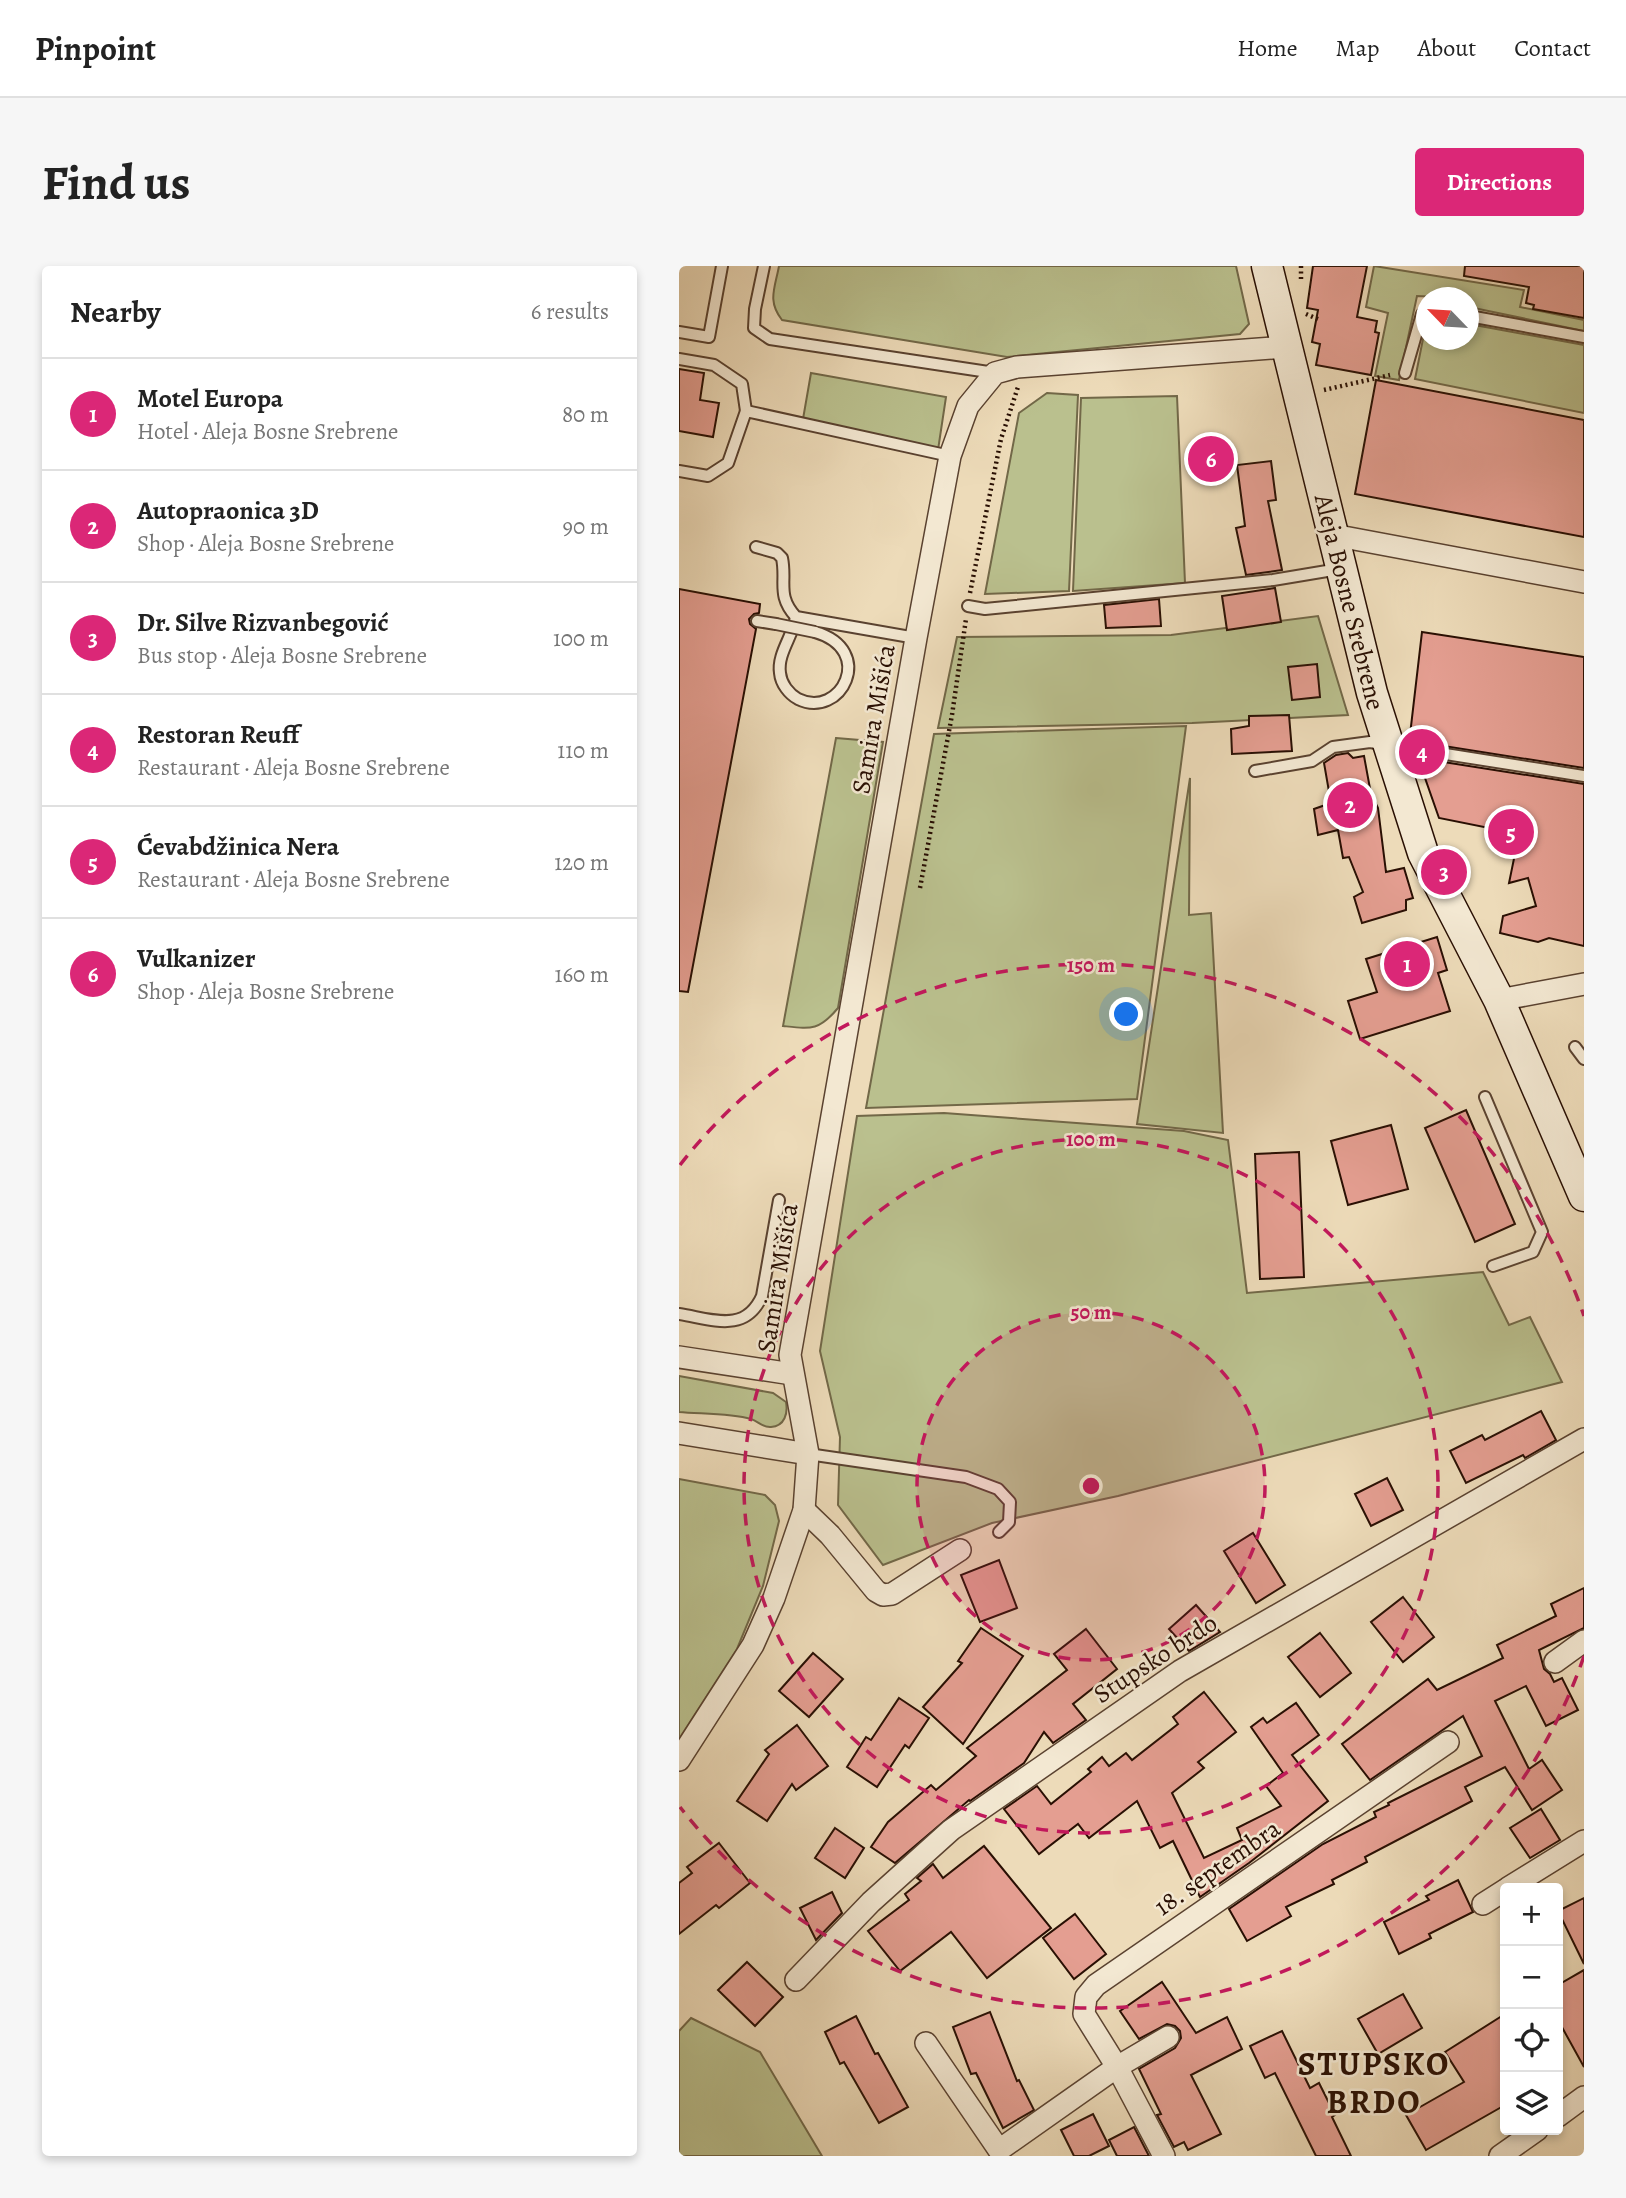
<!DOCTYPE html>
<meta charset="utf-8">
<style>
:root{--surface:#fff;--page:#f6f6f6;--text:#222;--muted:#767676;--line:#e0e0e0;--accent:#db2777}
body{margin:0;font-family:Alegreya,serif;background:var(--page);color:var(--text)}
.controls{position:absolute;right:21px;bottom:21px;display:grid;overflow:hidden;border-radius:7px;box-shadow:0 4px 10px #0003}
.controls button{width:63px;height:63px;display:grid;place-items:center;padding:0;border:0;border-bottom:2px solid var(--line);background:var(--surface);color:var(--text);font:35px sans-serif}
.compass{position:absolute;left:737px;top:21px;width:63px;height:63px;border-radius:50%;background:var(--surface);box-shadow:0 4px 10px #0003;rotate:295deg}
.you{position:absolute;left:448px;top:749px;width:24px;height:24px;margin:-18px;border:5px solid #fff;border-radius:50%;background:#1a73e8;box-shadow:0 0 0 10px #1a73e833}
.badge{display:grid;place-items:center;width:46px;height:46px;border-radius:50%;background:var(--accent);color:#fff;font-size:23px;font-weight:700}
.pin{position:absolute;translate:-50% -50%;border:4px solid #fff;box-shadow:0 2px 7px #0006}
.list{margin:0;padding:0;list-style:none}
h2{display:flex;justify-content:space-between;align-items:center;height:91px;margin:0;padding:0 28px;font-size:30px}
h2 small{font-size:23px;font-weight:400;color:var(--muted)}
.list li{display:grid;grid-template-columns:46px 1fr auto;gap:21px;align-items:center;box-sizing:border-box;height:112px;padding:0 28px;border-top:2px solid var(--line)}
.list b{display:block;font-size:26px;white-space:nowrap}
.list p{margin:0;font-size:23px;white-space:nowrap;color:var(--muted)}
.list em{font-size:23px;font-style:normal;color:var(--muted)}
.icon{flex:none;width:38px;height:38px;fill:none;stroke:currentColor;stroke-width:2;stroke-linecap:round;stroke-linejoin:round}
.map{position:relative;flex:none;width:905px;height:1890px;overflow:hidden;border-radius:7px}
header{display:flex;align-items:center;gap:42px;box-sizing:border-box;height:98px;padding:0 35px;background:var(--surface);border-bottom:2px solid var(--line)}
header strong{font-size:33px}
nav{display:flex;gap:38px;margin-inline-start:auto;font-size:24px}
.intro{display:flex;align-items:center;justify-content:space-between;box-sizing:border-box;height:168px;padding:0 42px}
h1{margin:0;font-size:49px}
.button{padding:18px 32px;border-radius:7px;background:var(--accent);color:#fff;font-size:24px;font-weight:700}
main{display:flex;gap:42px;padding:0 42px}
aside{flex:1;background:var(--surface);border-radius:7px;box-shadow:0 4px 10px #0003}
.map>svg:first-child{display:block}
.green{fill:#bac08e;stroke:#726848;stroke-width:2}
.building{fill:#e49e91;stroke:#290f03;stroke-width:2}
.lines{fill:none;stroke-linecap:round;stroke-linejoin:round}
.lane-casing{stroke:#5a4230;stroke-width:14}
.street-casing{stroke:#5a4230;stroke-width:24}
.secondary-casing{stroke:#290f03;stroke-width:33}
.path{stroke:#290f03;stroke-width:4.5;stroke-dasharray:2 3.5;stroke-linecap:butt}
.lane{stroke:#f3e8d2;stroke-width:10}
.street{stroke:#f3e8d2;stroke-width:21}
.secondary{stroke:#f3e8d2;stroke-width:30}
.lane-bridge-casing{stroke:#5a4230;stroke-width:14;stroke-linecap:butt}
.lane-bridge{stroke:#f3e8d2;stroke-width:10}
.ring{fill:none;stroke:#c2185b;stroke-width:3.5;stroke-dasharray:12 9}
.labels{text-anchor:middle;stroke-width:5;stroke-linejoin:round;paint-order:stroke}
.street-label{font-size:26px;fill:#290f03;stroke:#f3e8d2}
.district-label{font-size:33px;font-weight:bold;letter-spacing:2px;fill:#290f03;stroke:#f3e8d2}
.centre{fill:#c2185b;stroke:#f3e8d2;stroke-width:3.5}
.ring-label{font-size:21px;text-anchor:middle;font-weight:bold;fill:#c2185b;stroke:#f3e8d2;stroke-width:5;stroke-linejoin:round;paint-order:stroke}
</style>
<header>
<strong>Pinpoint</strong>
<nav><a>Home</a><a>Map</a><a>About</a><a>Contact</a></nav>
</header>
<div class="intro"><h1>Find us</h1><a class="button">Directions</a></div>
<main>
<aside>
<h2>Nearby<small>6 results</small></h2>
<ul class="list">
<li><span class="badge">1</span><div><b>Motel Europa</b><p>Hotel · Aleja Bosne Srebrene</p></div><em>80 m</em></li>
<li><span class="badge">2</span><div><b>Autopraonica 3D</b><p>Shop · Aleja Bosne Srebrene</p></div><em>90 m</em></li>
<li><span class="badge">3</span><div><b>Dr. Silve Rizvanbegović</b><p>Bus stop · Aleja Bosne Srebrene</p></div><em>100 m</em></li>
<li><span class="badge">4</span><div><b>Restoran Reuff</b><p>Restaurant · Aleja Bosne Srebrene</p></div><em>110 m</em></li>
<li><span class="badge">5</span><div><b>Ćevabdžinica Nera</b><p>Restaurant · Aleja Bosne Srebrene</p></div><em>120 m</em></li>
<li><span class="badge">6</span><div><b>Vulkanizer</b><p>Shop · Aleja Bosne Srebrene</p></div><em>160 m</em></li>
</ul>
</aside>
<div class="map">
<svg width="905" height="1890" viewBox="0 0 905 1890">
<rect width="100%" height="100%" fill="#eddbb9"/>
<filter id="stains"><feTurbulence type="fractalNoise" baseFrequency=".00286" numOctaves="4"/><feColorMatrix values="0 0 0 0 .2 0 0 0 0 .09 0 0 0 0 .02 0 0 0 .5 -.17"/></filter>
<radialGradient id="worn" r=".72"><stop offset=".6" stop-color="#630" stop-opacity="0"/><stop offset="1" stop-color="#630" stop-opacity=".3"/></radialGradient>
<g class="green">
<path d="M100 0H557L570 58 561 68 328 91 103 54C88 35 96 22 100 0Z"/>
<path d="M695 0 845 24 841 41 905 54V65L790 41V32L738 30 720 114 696 110 709 47 687 41Z"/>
<path d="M747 58 748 74H790V58L905 79V147L736 113Z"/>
<path d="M132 107 267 131 259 184 124 153Z"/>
<path d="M368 127 399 129 390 325 306 328 340 147Z"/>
<path d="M498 130 506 317 394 325 402 132Z"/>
<path d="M639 350 669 449 513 457 259 462 278 371 492 369Z"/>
<path d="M507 460 458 833 187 842 255 468Z"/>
<path d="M157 472 204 476 159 742C140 765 132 763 104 760Z"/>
<path d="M511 512 510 649 532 647 544 867 458 858Z"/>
<path d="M265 847 505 865 549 874 568 1027 804 1006 830 1059 851 1051 883 1116 439 1230 313 1257 204 1299 159 1239 161 1171 141 1085 178 850Z"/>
<path d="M0 1110 94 1127 107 1136C109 1147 106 1160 92 1161 84 1162 79 1155 72 1153 51 1147 22 1148 0 1146Z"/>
<path d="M0 1213 86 1229 96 1239 100 1255 84 1320 58 1383 0 1473Z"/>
<path d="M12 1752 81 1786 143 1890H0V1765Z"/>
</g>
<g class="building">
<path d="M634 0H688L678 51 698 55 696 66 700 67 692 109 637 99 641 78 633 76 639 44 628 42Z"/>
<path d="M786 0H905V52L854 43 855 39 847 37 850 21 785 10Z"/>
<path d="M0 103 25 107 21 134 40 137 34 171 0 165Z"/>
<path d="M697 114 905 154V271L676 228Z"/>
<path d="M549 178 552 203 515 210 512 182Z"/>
<path d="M592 195 597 234 589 235 603 304 567 309 557 262 566 260 558 199Z"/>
<path d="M596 322 602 356 548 364 543 330Z"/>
<path d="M0 323 81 338 80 347 75 348 70 353 71 358 77 363 9 726 0 725Z"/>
<path d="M480 333 482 360 427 362 425 339Z"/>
<path d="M743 366 905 391V502L733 475 731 469Z"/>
<path d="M638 398 641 431 613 434 609 401Z"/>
<path d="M610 449 613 485 553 488 552 463 570 460V450Z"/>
<path d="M669 487 674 492 685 490 692 528 699 542 707 606 725 602 734 632 727 634V644L683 657 675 631 684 626 670 591 664 592 659 564 639 569 635 543 652 537 645 497 657 489Z"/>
<path d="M739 492 905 518V680L870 672 859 676 821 667 824 650 857 640 849 612 830 617 840 568 760 552Z"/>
<path d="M758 671 768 704 759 707 771 745 681 773 669 735 698 726 687 693Z"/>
<path d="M787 844 836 958 796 976 746 862Z"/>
<path d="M712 859 729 923 669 939 652 875Z"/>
<path d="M620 886 625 1011 581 1013 576 888Z"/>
<path d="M862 1145 877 1174 846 1192 844 1189 787 1217 771 1185 803 1169 806 1174Z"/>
<path d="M708 1212 724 1244 692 1260 676 1228Z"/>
<path d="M574 1267 606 1319 577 1337 545 1285Z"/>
<path d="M320 1294 338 1342 301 1356 282 1309Z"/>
<path d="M905 1322V1362L860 1384 865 1403 871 1408 875 1416 883 1412 899 1444 867 1460 847 1420 816 1435 850 1503 863 1494 883 1524 853 1544 826 1501 786 1521 793 1535 686 1591 688 1596 653 1614 655 1618 607 1641 612 1650 568 1675 550 1643 644 1578 697 1551 695 1546 710 1539 709 1537 803 1490 784 1450 691 1514 663 1478 749 1413 758 1424 824 1392 818 1379 877 1350 872 1338Z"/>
<path d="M724 1331 755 1371 724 1396 692 1356Z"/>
<path d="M517 1339 541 1366 510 1385 490 1363Z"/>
<path d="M302 1362 344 1390 284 1478 244 1441 283 1397 279 1395Z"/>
<path d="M407 1363 438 1403 394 1438 407 1454 374 1477 365 1466 345 1497 291 1535 290 1534 216 1597 192 1581 209 1556 252 1519 257 1524 297 1490 288 1482 388 1404 375 1388Z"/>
<path d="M641 1367 672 1407 641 1431 609 1391Z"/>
<path d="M134 1387 164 1413 130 1451 100 1425Z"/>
<path d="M525 1426 557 1466 519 1496 525 1502 493 1527 525 1592 563 1574 558 1562 602 1540 587 1520 604 1507 572 1461 584 1452 588 1457 617 1437 640 1469 613 1489 649 1535 570 1597 521 1631 494 1575 481 1582 458 1535 410 1572 399 1558 360 1588 325 1543 358 1520 372 1538 412 1506 409 1503 423 1491 430 1500 447 1487 453 1494 499 1458 494 1451Z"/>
<path d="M220 1432 250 1452 230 1482 226 1479 198 1521 168 1501 187 1471 192 1474Z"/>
<path d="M118 1459 149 1500 117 1524 113 1518 88 1555 58 1535 90 1488 86 1484Z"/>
<path d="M862 1543 881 1574 851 1592 831 1562Z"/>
<path d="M156 1562 185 1582 166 1612 136 1592Z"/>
<path d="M40 1577 71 1617 40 1642 37 1639 0 1668V1617L13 1607 8 1601Z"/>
<path d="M305 1580 372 1662 308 1712 272 1666 221 1705 189 1665 230 1634 226 1628 242 1615 238 1612 254 1598 264 1612Z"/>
<path d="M779 1614 794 1646 750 1668 752 1672 720 1688 705 1656 750 1634 747 1630Z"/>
<path d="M153 1626 163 1647 137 1674 121 1642Z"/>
<path d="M905 1632V1698L879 1645Z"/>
<path d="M396 1648 427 1688 395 1713 364 1672Z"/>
<path d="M68 1696 104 1731 76 1760 39 1724Z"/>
<path d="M905 1704V1801L879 1754V1719Z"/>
<path d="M483 1716 517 1767 548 1751 563 1783 512 1809 542 1868 509 1884 505 1876 495 1881 478 1849 482 1848 460 1803 496 1782 502 1772 501 1765 496 1760 488 1758 460 1773 441 1745Z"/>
<path d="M724 1728 743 1762 699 1788 679 1753Z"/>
<path d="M311 1746 338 1815 340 1814 355 1844 324 1862 297 1807 292 1808 274 1761Z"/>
<path d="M826 1748V1839L747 1884 727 1849 785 1816 766 1786Z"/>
<path d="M177 1750 196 1788 199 1787 229 1841 200 1857 165 1796 161 1798 146 1766Z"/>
<path d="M603 1765 631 1822 640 1817 656 1849 653 1851 672 1890H637L596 1807 586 1812 571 1780Z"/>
<path d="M414 1848 430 1880 410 1890H395L382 1864Z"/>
<path d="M455 1861 470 1890H438L430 1874Z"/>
</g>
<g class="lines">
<defs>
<g id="lane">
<path d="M85 0 76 43 75 62 91 73 316 107"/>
<path d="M790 50 905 71"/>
<path d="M0 66 30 71 43 0"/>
<path d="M0 93 35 99 63 118 67 145"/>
<path d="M726 107 743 48 748 46"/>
<path d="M0 205 29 210 49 197 67 145 271 190"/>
<path d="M77 281 98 287 103 292C108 316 97 329 117 351L237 372"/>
<path d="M289 340 306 343 594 314 660 303"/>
<path d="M117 351C114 370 98 388 101 407 102 418 110 428 119 433 162 454 198 384 136 366"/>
<path d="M78 355 97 358"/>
<path d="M576 505 633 495 654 481 691 476 905 510"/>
<path d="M896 781 905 793"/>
<path d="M806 831 863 966 854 986 814 1000"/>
<path d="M0 1048C33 1053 66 1068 83 1030L100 934"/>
<path d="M129 1188 287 1211 319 1223 331 1236 330 1256 320 1266"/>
</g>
<g id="street">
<path d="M654 269 905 316"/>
<path d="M820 734 905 718"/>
<path d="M0 1091 113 1108"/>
<path d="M0 1167 129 1188"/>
<path d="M125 1244 151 1269 197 1325 204 1329 213 1328 281 1284"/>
<path d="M876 1396 905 1375"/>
<path d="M0 1494 74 1379 95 1332 125 1244 129 1188 111 1089 237 372 271 190 289 140 316 107 338 101 606 81"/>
<path d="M829 1622 905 1575"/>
<path d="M804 1638 826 1624"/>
<path d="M117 1714 192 1636 272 1564 501 1405 905 1173"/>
<path d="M247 1777 320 1884 438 1801 489 1771"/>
<path d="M879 1850 905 1831"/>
<path d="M485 1890 438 1801 405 1748 407 1731 417 1719 769 1476"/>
<path d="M821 1890 858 1864"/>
</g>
<path id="secondary" d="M588 0 693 427 744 587 820 734 905 930"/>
</defs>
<use href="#lane" class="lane-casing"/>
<use href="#street" class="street-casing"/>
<use href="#secondary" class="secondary-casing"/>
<g class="path">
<path d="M622 0V16"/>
<path d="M627 48 641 54"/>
<path d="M645 124 711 109"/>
<path d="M291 327 322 173 339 121"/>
<path d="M241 622 273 449 287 353"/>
</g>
<use href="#lane" class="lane"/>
<use href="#street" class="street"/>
<use href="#secondary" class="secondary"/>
<defs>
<path id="lane-bridge" d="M97 358 136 366"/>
</defs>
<use href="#lane-bridge" class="lane-bridge-casing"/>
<use href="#lane-bridge" class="lane-bridge"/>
</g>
<circle cx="412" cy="1220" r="174" fill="#c2185b" fill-opacity=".12"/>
<g class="ring">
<circle cx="412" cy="1220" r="174"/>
<circle cx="412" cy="1220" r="347"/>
<path d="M905 1390A521 521 0 0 1 1 1541M1 899A521 521 0 0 1 905 1050"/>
</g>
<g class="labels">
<g class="street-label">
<text transform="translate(671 336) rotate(76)" y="9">Aleja Bosne Srebrene</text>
<text transform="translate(194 453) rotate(-80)" y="9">Samira Mišića</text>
<text transform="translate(98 1012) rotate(-81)" y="9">Samira Mišića</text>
<text transform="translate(476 1392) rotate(-33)" y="9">Stupsko brdo</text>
<text transform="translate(538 1601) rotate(-35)" y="9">18. septembra</text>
</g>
<g class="district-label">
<text x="695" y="1809">STUPSKO<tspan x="695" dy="38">BRDO</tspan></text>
</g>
</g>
<circle cx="412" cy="1220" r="10" class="centre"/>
<g class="ring-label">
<text x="412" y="706">150 m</text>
<text x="412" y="880">100 m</text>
<text x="412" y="1053">50 m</text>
</g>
<rect width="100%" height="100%" filter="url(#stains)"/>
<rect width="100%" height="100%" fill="url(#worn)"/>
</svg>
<div class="controls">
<button>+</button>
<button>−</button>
<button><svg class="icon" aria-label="locate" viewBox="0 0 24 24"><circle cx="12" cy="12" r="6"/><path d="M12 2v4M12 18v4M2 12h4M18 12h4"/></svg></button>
<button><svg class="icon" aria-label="layers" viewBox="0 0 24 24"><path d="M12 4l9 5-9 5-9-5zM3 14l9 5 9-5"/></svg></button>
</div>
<svg class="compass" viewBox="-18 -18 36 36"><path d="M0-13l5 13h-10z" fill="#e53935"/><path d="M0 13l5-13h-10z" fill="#767676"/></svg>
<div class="you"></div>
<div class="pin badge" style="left:728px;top:698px">1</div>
<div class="pin badge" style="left:671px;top:539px">2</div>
<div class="pin badge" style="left:765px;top:606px">3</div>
<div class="pin badge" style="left:743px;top:486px">4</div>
<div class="pin badge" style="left:832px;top:566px">5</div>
<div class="pin badge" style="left:532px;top:193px">6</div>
</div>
</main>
